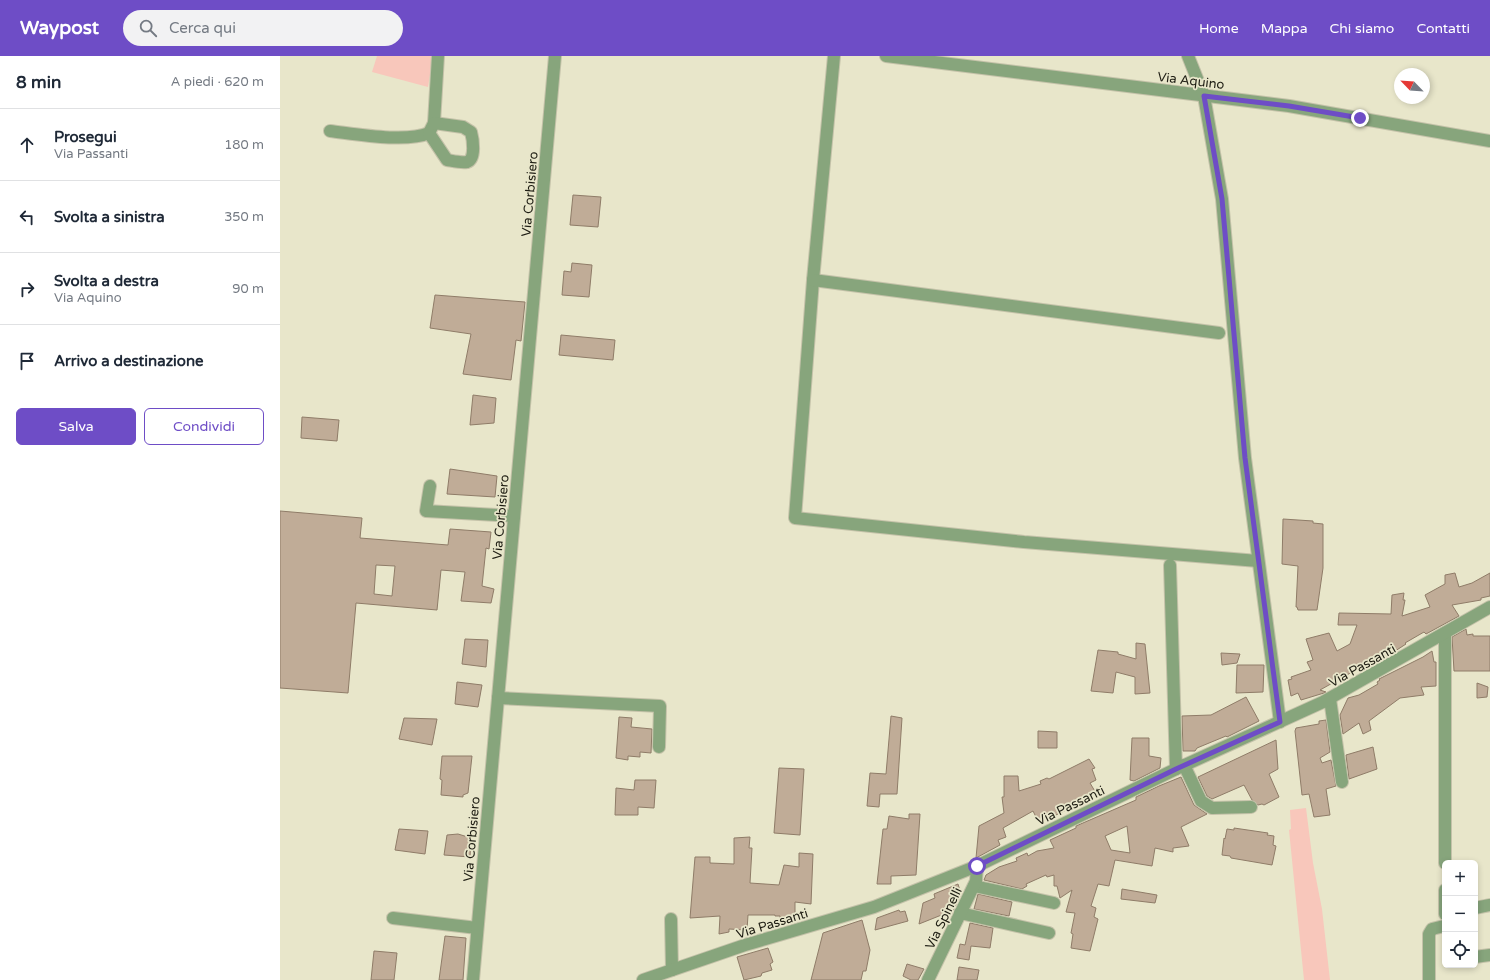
<!DOCTYPE html>
<html lang="it">
<meta charset="utf-8">
<style>
:root{--surface:#fff;--page:#f2f2f3;--text:#1f2937;--muted:#747a83;--line:#e0e1e3;--accent:#6e4dc6}
body{margin:0;font-family:"Varela Round",sans-serif;background:var(--page);color:var(--text)}
.controls{position:absolute;right:12px;bottom:12px;display:grid;overflow:hidden;border-radius:6px;box-shadow:0 2px 6px #0003}
.controls button{width:36px;height:36px;display:grid;place-items:center;padding:0;border:0;border-bottom:1px solid var(--line);background:var(--surface);color:var(--text);font:20px sans-serif}
.compass{position:absolute;left:1114px;top:12px;width:36px;height:36px;border-radius:50%;background:var(--surface);box-shadow:0 2px 6px #0003;rotate:295deg}
.stop{position:absolute;width:12px;height:12px;margin:-9px;border:3px solid #6e4dc6;border-radius:50%;background:#fff}
.stop.end{background:#6e4dc6;border-color:#fff;box-shadow:0 1px 4px #0008}
.list{margin:0;padding:0;list-style:none}
h2{display:flex;justify-content:space-between;align-items:center;height:52px;margin:0;padding:0 16px;font-size:17px}
h2 small{font-size:13px;font-weight:400;color:var(--muted)}
.list li{display:grid;grid-template-columns:26px 1fr auto;gap:12px;align-items:center;box-sizing:border-box;height:72px;padding:0 16px;border-top:1px solid var(--line)}
.list b{display:block;font-size:15px;white-space:nowrap}
.list p{margin:0;font-size:13px;white-space:nowrap;color:var(--muted)}
.list em{font-size:13px;font-style:normal;color:var(--muted)}
.actions{display:flex;gap:8px;padding:12px 16px}
.actions a{flex:1;padding:9px 0;border:1px solid var(--accent);border-radius:6px;text-align:center;font-size:14px;color:var(--accent)}
.actions .main{background:var(--accent);color:#fff}
.icon{flex:none;width:22px;height:22px;fill:none;stroke:currentColor;stroke-width:2;stroke-linecap:round;stroke-linejoin:round}
.map{position:relative;flex:none;width:1210px;height:924px;overflow:hidden}
header{display:flex;align-items:center;gap:24px;box-sizing:border-box;height:56px;padding:0 20px;background:var(--accent);color:#fff}
header strong{font-size:19px}
nav{display:flex;gap:22px;margin-inline-start:auto;font-size:14px}
.search{width:280px;height:36px;background:var(--page);display:flex;align-items:center;gap:10px;box-sizing:border-box;padding:0 14px;border-radius:22px;color:var(--muted);font-size:15px}
main{display:flex}
aside{flex:1;background:var(--surface)}
.map>svg:first-child{display:block}
.green{fill:#f8c7bb}
.building{fill:#c0ac97;stroke:#8f7c68;fill-rule:evenodd}
.lines{fill:none;stroke-linecap:round;stroke-linejoin:round}
.minor-casing{stroke:#c4c2a9;stroke-width:14}
.minor{stroke:#87a57c;stroke-width:12}
.route{stroke:#6e4dc6;stroke-width:5}
.labels{text-anchor:middle;stroke-width:3.5;stroke-linejoin:round;paint-order:stroke}
.street-label{font-size:13px;fill:#1e1d13;stroke:#e8e6ca}
</style>
<header>
<strong>Waypost</strong>
<div class="search"><svg class="icon" aria-label="search" viewBox="0 0 24 24"><circle cx="10" cy="10" r="6"/><path d="M15 15l6 6"/></svg>Cerca qui</div>
<nav><a>Home</a><a>Mappa</a><a>Chi siamo</a><a>Contatti</a></nav>
</header>
<main>
<aside>
<h2>8 min<small>A piedi · 620 m</small></h2>
<ul class="list">
<li><svg class="icon" aria-label="ahead" viewBox="0 0 24 24"><path d="M12 20V5M6 11l6-6 6 6"/></svg><div><b>Prosegui</b><p>Via Passanti</p></div><em>180 m</em></li>
<li><svg class="icon" aria-label="left" viewBox="0 0 24 24"><path d="M17 20v-9H6M10 6l-5 5 5 5"/></svg><div><b>Svolta a sinistra</b></div><em>350 m</em></li>
<li><svg class="icon" aria-label="right" viewBox="0 0 24 24"><path d="M7 20v-9h11M14 6l5 5-5 5"/></svg><div><b>Svolta a destra</b><p>Via Aquino</p></div><em>90 m</em></li>
<li><svg class="icon" aria-label="arrive" viewBox="0 0 24 24"><path d="M6 21V4h12l-3 4 3 4H6"/></svg><div><b>Arrivo a destinazione</b></div></li>
</ul>
<div class="actions"><a class="main">Salva</a><a>Condividi</a></div>
</aside>
<div class="map">
<svg width="1210" height="924" viewBox="0 0 1210 924">
<rect width="100%" height="100%" fill="#e8e6ca"/>
<g class="green">
<path d="M97 0H153L148 31 92 16Z"/>
<path d="M1026 752 1033 807 1042 853 1050 924H1024L1009 774 1011 773 1010 754Z"/>
</g>
<g class="building">
<path d="M293 139 321 141 318 171 290 169Z"/>
<path d="M292 207 312 209 309 241 282 239 284 215 291 216Z"/>
<path d="M155 239 245 246 241 285 236 284 231 324 183 318 191 278 150 272Z"/>
<path d="M281 279 335 284 333 304 279 299Z"/>
<path d="M193 339 216 342 214 367 190 369Z"/>
<path d="M22 361 59 364 57 385 21 382Z"/>
<path d="M170 413 217 420 215 441 167 438Z"/>
<path d="M0 455 82 462 80 482 168 489 170 473 211 476 209 493 206 492 202 530 214 533 211 547 181 545 185 516 161 514 157 554 76 547 68 637 0 632ZM96 509 115 510 112 540 94 538Z"/>
<path d="M1003 463 1033 465V467L1043 468V512L1037 554H1018L1017 551H1016L1018 510 1002 508Z"/>
<path d="M1175 517 1179 531 1192 527 1210 517V540L1201 542V544L1172 549 1179 560 1146 578 1144 576 1125 587 1126 588 1092 610 1090 606 1040 634 1046 636 1044 637 1021 644 1018 637 1011 640 1008 624 1012 623 1011 621 1031 614 1027 606 1033 604 1026 583 1049 577 1057 595 1070 588 1077 569H1058L1059 557 1111 558 1112 539 1124 537 1123 544H1125L1122 560 1150 551 1145 539 1165 528V519Z"/>
<path d="M1186 573 1187 579 1193 578V580H1210V615H1174L1172 581Z"/>
<path d="M185 583 208 584 206 611 182 608Z"/>
<path d="M856 587 865 588 870 637 855 638V621L836 616 833 637 811 635 818 594 838 596V598L856 603Z"/>
<path d="M1152 595 1154 606H1156V630L1141 631 1144 639 1120 642 1089 665 1091 674 1083 678 1079 667 1063 678 1060 659 1068 642 1079 639 1098 628 1097 626 1100 624 1099 623 1143 601Z"/>
<path d="M941 597 960 598 957 607 942 609Z"/>
<path d="M957 609H984L983 636 956 637Z"/>
<path d="M177 626 202 629 198 651 175 648Z"/>
<path d="M1197 627 1208 631 1207 641 1197 642Z"/>
<path d="M966 641 979 665 947 681 946 680 917 692 915 695H903L902 660 931 659Z"/>
<path d="M611 660 622 662 617 738H600L599 751 587 750 590 717 606 718Z"/>
<path d="M339 661 352 662 351 671 372 673 371 697 360 696V701L348 700V704L336 702Z"/>
<path d="M124 662 157 663 152 689 119 683Z"/>
<path d="M1046 664 1050 696 1040 702 1042 707 1051 704 1056 730 1046 733 1050 759 1034 761 1029 738 1022 739 1015 675 1016 672 1039 668V665Z"/>
<path d="M758 675 777 676V692H758Z"/>
<path d="M852 682H869V700L881 702 880 712 854 725 850 724Z"/>
<path d="M996 684 998 713 989 718 999 741 984 749 982 748 978 749 972 744 964 729 932 743 927 740 918 721Z"/>
<path d="M1093 691 1097 713 1069 723 1066 699Z"/>
<path d="M162 700H192L188 737 183 739V741L161 739 162 724 160 723Z"/>
<path d="M809 703 815 712 812 713 816 724 810 727 816 737 784 755 774 760 773 758 758 765 753 755 723 772 726 781 718 784 720 789 696 802 699 770 724 757 722 741H724V720H738L739 735 761 728 760 725 767 722 769 723Z"/>
<path d="M499 712 524 713 520 779 494 777Z"/>
<path d="M901 721 914 749 927 758 901 771 909 790 893 792V796L875 792 872 810 835 804 829 830 818 828 811 850 816 852 814 861 818 863 810 895 791 892 793 878 791 877 795 857 786 856 792 834 780 842 777 830H774V819L767 821 766 819 746 828 747 830 742 833 704 824 706 819 719 811 737 805 736 802 747 797 748 800 757 795 774 792 770 784 796 772V770L856 744V741L879 730ZM847 770 850 797 831 794 825 780Z"/>
<path d="M355 724H376L374 752 358 751V759H335L336 732 354 734Z"/>
<path d="M629 758H640L636 819 611 820V828H597L603 773H607L609 760 629 763Z"/>
<path d="M954 772 988 777 987 779 994 780 993 789 996 790 992 809 951 802 950 800 942 799 944 782 945 783 947 773 954 774Z"/>
<path d="M119 773 148 775 145 798 115 794Z"/>
<path d="M178 778 191 782 190 801 164 799 167 779Z"/>
<path d="M470 781 469 792H472L470 827 499 829 504 809 519 811V797L533 798 531 848 515 846V861L509 862H500V860H495V859H468L467 874 449 873V876L439 878 440 860 410 862 415 801H430V807L454 808V782Z"/>
<path d="M678 828 681 838 671 859 666 861 664 858 639 868 643 847 655 842 654 838Z"/>
<path d="M842 833 877 839 875 847 841 843Z"/>
<path d="M698 838 732 846 729 860 694 853Z"/>
<path d="M619 854 620 856 625 855 628 865 595 874 597 862Z"/>
<path d="M582 864 590 894 586 915H583L581 924H531L543 877Z"/>
<path d="M690 867 713 872 710 892 691 890 689 904 677 902 680 888 685 889Z"/>
<path d="M165 880 186 882 183 924H159Z"/>
<path d="M488 892 493 906 490 908 492 914 482 917 481 920 464 924 457 901Z"/>
<path d="M94 895 117 897 114 924H91Z"/>
<path d="M627 908 644 913 638 924H631L623 920Z"/>
<path d="M679 911 699 914 697 924H677Z"/>
</g>
<g class="lines">
<defs>
<g id="minor">
<path d="M554 0 533 224 515 462 744 486 978 505"/>
<path d="M606 0 1009 50 1210 85"/>
<path d="M908 0 924 40 942 143 965 402 1000 666"/>
<path d="M50 75C76 78 126 87 149 77L154 67 158 0"/>
<path d="M149 77 167 104C173 105 181 107 187 106 196 103 193 83 191 76L183 71 154 67"/>
<path d="M533 224 939 277"/>
<path d="M150 430 146 455 234 460"/>
<path d="M890 509 896 713"/>
<path d="M218 642 380 650 379 691"/>
<path d="M1050 643 1062 726"/>
<path d="M904 709 921 745 932 752 971 751"/>
<path d="M1165 807V577"/>
<path d="M694 830 774 847"/>
<path d="M1165 834V858"/>
<path d="M1195 852 1210 849"/>
<path d="M680 857 769 877"/>
<path d="M113 862 197 872"/>
<path d="M391 863 392 914"/>
<path d="M1195 901 1210 899"/>
<path d="M193 924 275 0"/>
<path d="M363 924 465 889 594 851 697 810 896 713 1043 646 1210 551"/>
<path d="M648 924 696 825 697 810"/>
<path d="M1149 924V878L1152 873 1164 870"/>
</g>
</defs>
<use href="#minor" class="minor-casing"/>
<use href="#minor" class="minor"/>
</g>
<g class="lines">
<path class="route" d="M697 810 896 713 1000 666 965 402 942 143 924 40 1009 50 1080 62"/>
</g>
<g class="labels">
<g class="street-label">
<text transform="translate(911 24) rotate(7)" y="5">Via Aquino</text>
<text transform="translate(249 138) rotate(-85)" y="5">Via Corbisiero</text>
<text transform="translate(220 461) rotate(-85)" y="5">Via Corbisiero</text>
<text transform="translate(1082 609) rotate(-29)" y="5">Via Passanti</text>
<text transform="translate(790 749) rotate(-26)" y="5">Via Passanti</text>
<text transform="translate(191 783) rotate(-85)" y="5">Via Corbisiero</text>
<text transform="translate(663 862) rotate(-64)" y="5">Via Spinelli</text>
<text transform="translate(492 867) rotate(-17)" y="5">Via Passanti</text>
</g>
</g>
</svg>
<div class="controls">
<button>+</button>
<button>−</button>
<button><svg class="icon" aria-label="locate" viewBox="0 0 24 24"><circle cx="12" cy="12" r="6"/><path d="M12 2v4M12 18v4M2 12h4M18 12h4"/></svg></button>
</div>
<svg class="compass" viewBox="-18 -18 36 36"><path d="M0-13l5 13h-10z" fill="#e53935"/><path d="M0 13l5-13h-10z" fill="#747a83"/></svg>
<div class="stop" style="left:697px;top:810px"></div>
<div class="stop end" style="left:1080px;top:62px"></div>
</div>
</main>
